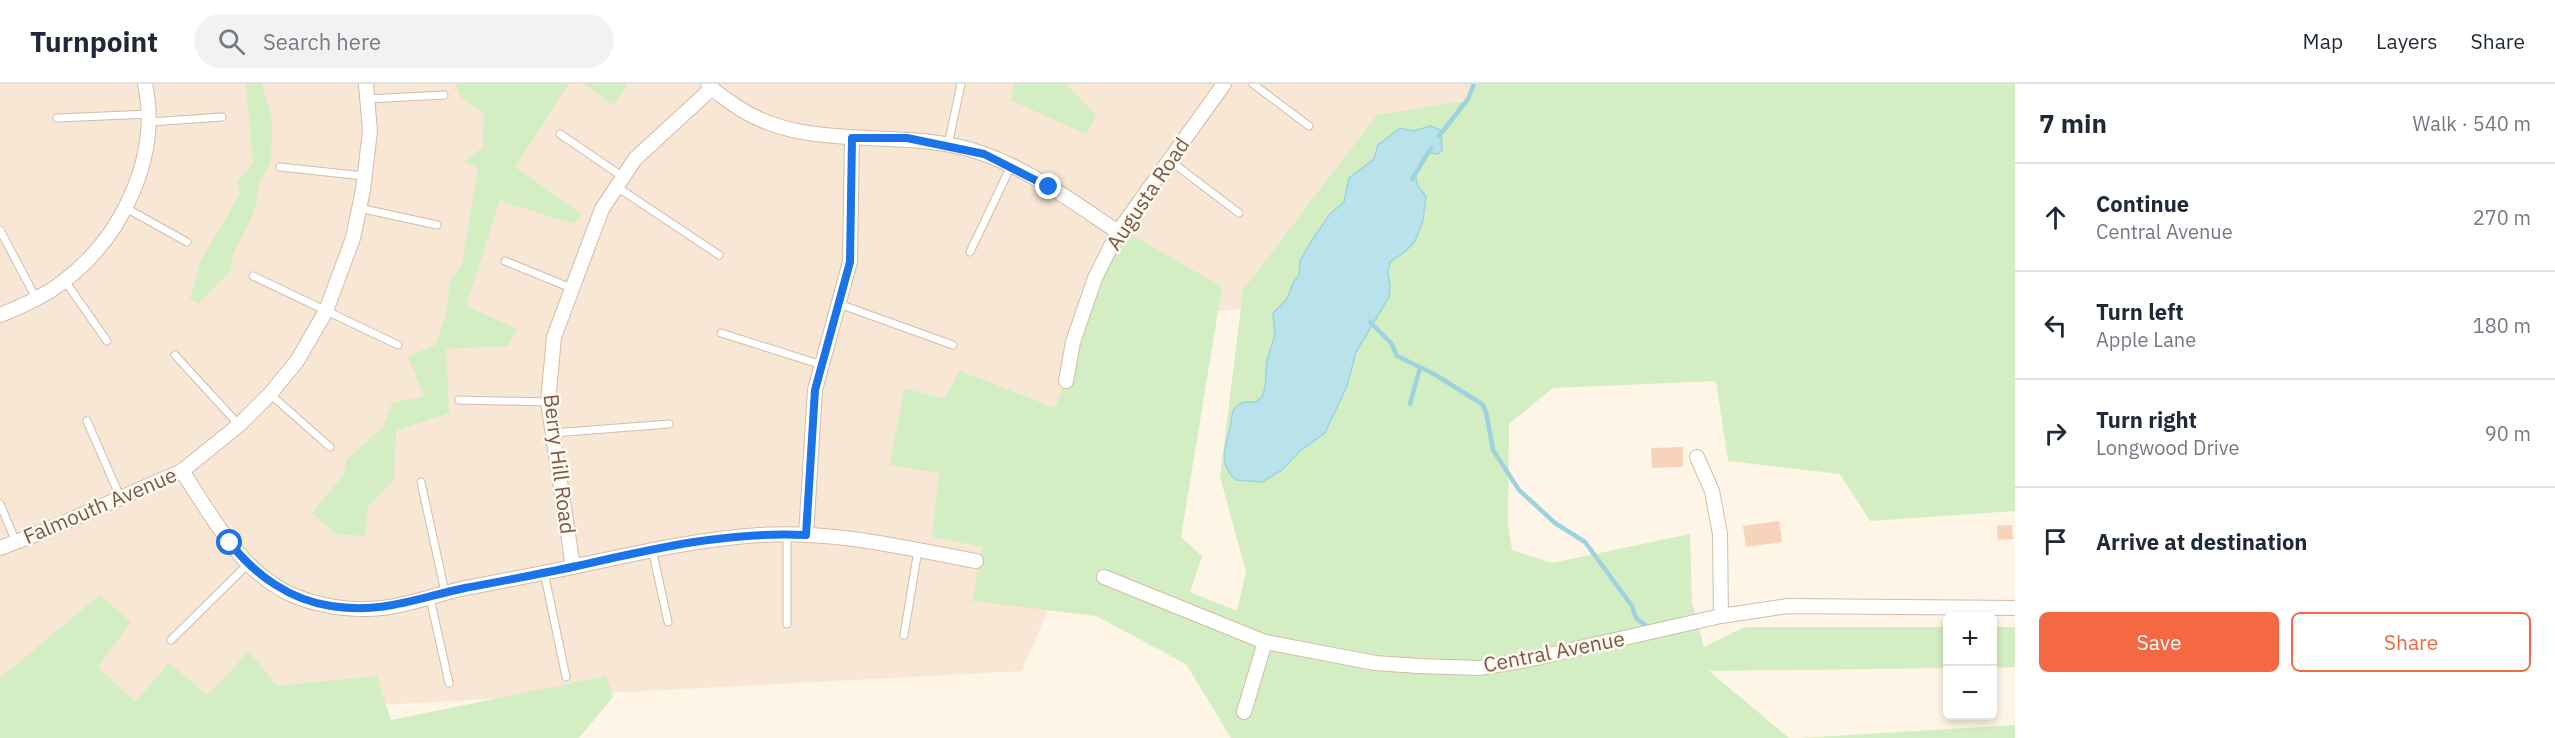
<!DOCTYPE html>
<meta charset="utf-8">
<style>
:root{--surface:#fff;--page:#f2f2f3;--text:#1f2937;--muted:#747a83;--line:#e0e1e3;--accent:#f46941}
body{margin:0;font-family:"IBM Plex Sans",sans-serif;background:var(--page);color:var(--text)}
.controls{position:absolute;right:18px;bottom:18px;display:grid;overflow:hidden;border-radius:9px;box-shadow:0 3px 9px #0003}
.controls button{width:54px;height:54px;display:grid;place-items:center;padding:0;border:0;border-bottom:2px solid var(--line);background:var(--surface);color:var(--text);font:30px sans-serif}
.stop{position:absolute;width:18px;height:18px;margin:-14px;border:4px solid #1a73e8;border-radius:50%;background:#fff}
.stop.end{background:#1a73e8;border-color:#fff;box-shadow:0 2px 6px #0008}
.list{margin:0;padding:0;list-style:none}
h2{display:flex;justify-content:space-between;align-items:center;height:78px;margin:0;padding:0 24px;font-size:26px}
h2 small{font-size:20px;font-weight:400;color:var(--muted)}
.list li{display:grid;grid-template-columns:39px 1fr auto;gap:18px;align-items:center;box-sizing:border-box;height:108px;padding:0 24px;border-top:2px solid var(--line)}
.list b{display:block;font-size:22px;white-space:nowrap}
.list p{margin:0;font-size:20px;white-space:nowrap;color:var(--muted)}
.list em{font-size:20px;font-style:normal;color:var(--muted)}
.actions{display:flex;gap:12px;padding:18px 24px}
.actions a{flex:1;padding:14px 0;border:2px solid var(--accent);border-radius:9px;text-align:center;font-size:21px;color:var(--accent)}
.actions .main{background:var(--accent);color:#fff}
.icon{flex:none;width:33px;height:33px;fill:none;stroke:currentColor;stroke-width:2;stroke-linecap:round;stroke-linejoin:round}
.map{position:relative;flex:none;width:2015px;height:654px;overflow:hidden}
header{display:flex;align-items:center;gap:36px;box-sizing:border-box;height:84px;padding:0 30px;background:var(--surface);border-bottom:2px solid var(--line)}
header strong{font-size:28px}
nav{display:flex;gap:33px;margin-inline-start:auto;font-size:21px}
.search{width:420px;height:54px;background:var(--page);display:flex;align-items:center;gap:15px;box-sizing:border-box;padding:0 21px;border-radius:33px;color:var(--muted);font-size:22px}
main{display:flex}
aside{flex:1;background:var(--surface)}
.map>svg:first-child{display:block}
.residential{fill:#f7e7d4}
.green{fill:#d4eec3}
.water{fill:#b8e3eb;stroke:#9ed3de;stroke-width:1.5}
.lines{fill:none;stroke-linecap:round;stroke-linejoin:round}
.stream{stroke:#9ed3de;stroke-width:4.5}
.building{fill:#f7d3bb}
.service-casing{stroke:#d2bcab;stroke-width:9}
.minor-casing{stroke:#d2bcab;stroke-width:16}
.service{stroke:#fff;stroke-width:7}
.minor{stroke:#fff;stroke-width:14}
.route{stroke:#1a73e8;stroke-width:8}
.labels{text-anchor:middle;stroke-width:5;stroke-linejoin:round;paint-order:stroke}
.street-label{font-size:21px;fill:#7b5a48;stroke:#fff9ef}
</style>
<header>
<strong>Turnpoint</strong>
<div class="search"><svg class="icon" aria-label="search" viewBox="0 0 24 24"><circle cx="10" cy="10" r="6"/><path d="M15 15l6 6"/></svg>Search here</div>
<nav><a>Map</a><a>Layers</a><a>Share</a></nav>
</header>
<main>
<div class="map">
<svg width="2015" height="654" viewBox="0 0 2015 654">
<rect width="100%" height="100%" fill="#fef5e7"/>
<path class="residential" d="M0 0H1516L1271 220 1172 234 1022 587 0 641Z"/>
<g class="green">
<path d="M246 0H262L272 34 271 77 260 97 254 129 233 170 230 187 198 220 190 214 201 176 240 110 237 98 253 79Z"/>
<path d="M455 0H569L515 83 582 130 574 140 500 117 466 222 517 245 508 262 446 265 449 329 396 347 394 395 368 422 365 452 336 450 312 429 345 389 346 376 383 343 392 319 424 312 408 273 435 261 446 232 450 197 462 181 478 84 464 78 483 63 484 30 461 13Z"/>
<path d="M584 0H627L614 21Z"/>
<path d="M1014 0H1066L1097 32 1086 50 1010 16Z"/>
<path d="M1473 0H2015V427L1870 437 1840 390 1728 377 1716 297 1553 304 1509 340 1508 439 1512 466 1552 479 1690 450 1692 519 1704 563 1745 543H1947V584L1709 587 1789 654H1231L1186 580 1096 532 972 517 982 463 932 453 939 389 890 381 904 304 944 315 960 287 1055 324 1122 145 1222 203 1181 453 1202 472 1190 508 1237 527 1246 488 1220 393 1243 206 1377 31 1466 17Z"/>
<path d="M100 511 131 538 98 583 135 618 169 579 208 611 249 567 277 602 377 592 391 636 606 592 613 613 579 654H0V594Z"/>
<path d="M1992 543H2015V583L1993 584Z"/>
<path d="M2015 641V654H1800Z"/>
</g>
<path class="water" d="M1430 42 1441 46 1442 67 1437 70 1427 68 1415 88 1417 101 1426 112 1423 137 1415 157 1406 167 1390 178 1388 189 1390 202 1389 213 1356 268 1347 302 1325 349 1300 367 1282 386 1262 398 1236 396C1218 380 1225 365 1230 344 1232 336 1230 328 1237 322 1243 317 1248 318 1255 318L1262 313 1265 304 1267 276 1275 251 1273 229 1287 215 1294 197 1299 192 1300 177 1312 156 1330 130 1344 118 1349 94 1374 75 1378 61 1400 44 1414 47Z"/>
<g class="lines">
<g class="stream">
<path d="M1439 52 1468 15 1474 0"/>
<path d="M1412 95 1431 64"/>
<path d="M1370 238 1391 259 1397 272 1434 290 1482 320 1486 328 1493 366 1519 406 1555 439 1585 458 1632 522 1636 534 1649 544"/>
<path d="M1410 320 1420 284"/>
</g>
</g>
<g class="building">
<path d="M1683 363V383L1652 384 1651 364Z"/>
<path d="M1779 437 1782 458 1746 463 1743 442Z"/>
<path d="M2012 441 2013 455 1998 456 1997 442Z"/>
</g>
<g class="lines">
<defs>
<g id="service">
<path d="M1253 0 1309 42"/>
<path d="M367 15 444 11"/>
<path d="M57 34 150 30"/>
<path d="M150 38 222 33"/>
<path d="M560 50 623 93"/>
<path d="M948 61 961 0"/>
<path d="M1169 76 1239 129"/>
<path d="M280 83 364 92"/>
<path d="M617 103 719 171"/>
<path d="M124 123 187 158"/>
<path d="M359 124 437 141"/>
<path d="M0 146 37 216"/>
<path d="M970 168 1011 82"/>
<path d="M505 177 571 204"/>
<path d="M253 192 398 261"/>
<path d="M65 197 107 257"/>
<path d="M839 220 953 261"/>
<path d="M721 249 822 281"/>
<path d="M175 271 239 341"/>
<path d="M270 310 330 363"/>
<path d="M459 316 548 318"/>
<path d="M87 337 121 415"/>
<path d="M553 349 669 340"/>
<path d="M421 398 445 508"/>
<path d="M0 420 16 458"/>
<path d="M787 450V540"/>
<path d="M652 465 668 538"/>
<path d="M544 488 566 593"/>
<path d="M430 514 449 599"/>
<path d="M904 551 918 466"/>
<path d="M171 556 247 481"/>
</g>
<g id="minor">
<path d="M708 0C714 8 725 14 733 20 807 73 903 40 984 70 1032 87 1076 120 1118 148"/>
<path d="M0 231C23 222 45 212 64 197 122 153 161 72 145 0"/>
<path d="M1066 297 1073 258 1095 194 1118 148 1224 0"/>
<path d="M1697 373 1712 407 1720 450 1721 532"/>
<path d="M182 387C212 432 238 484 288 509 311 520 343 526 368 525 402 524 433 511 465 504 502 497 540 490 577 482 638 469 698 455 760 451 832 446 906 464 976 477"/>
<path d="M806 451 815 306 850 178 852 54"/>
<path d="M0 464 45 447 182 387 239 341 270 310 297 277 326 227 353 154 363 106 370 47 366 0"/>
<path d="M573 483 548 318 554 253 602 125 635 75 712 4"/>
<path d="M1104 493 1265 558 1375 579 1418 582 1479 584 1527 576 1721 532 1788 522 2015 524"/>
<path d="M1244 628 1265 558"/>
</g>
</defs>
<use href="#service" class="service-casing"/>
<use href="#minor" class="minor-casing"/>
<use href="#service" class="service"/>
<use href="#minor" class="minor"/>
</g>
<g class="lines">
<path class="route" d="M230 459C255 491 290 516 331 522 383 530 417 514 465 504 502 497 540 490 577 482 652 465 728 447 806 451L815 306 850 178 852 54H907L984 70 1049 103"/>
</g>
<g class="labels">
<g class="street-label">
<text transform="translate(1148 110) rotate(-56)" y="7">Augusta Road</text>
<text transform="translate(559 380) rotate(83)" y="7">Berry Hill Road</text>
<text transform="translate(100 422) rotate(-23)" y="7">Falmouth Avenue</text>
<text transform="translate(1554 568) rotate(-11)" y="7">Central Avenue</text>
</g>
</g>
</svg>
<div class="controls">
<button>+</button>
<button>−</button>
</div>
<div class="stop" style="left:230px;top:459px"></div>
<div class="stop end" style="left:1049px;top:103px"></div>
</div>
<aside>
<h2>7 min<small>Walk · 540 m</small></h2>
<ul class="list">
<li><svg class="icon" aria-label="ahead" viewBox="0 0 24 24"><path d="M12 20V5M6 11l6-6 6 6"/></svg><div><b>Continue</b><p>Central Avenue</p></div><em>270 m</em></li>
<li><svg class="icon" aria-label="left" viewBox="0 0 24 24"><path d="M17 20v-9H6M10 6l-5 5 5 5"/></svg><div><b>Turn left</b><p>Apple Lane</p></div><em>180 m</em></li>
<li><svg class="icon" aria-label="right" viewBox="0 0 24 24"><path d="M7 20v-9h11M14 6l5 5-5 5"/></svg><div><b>Turn right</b><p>Longwood Drive</p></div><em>90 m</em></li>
<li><svg class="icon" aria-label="arrive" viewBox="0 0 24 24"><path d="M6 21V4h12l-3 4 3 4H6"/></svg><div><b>Arrive at destination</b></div></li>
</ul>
<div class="actions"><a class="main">Save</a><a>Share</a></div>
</aside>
</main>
